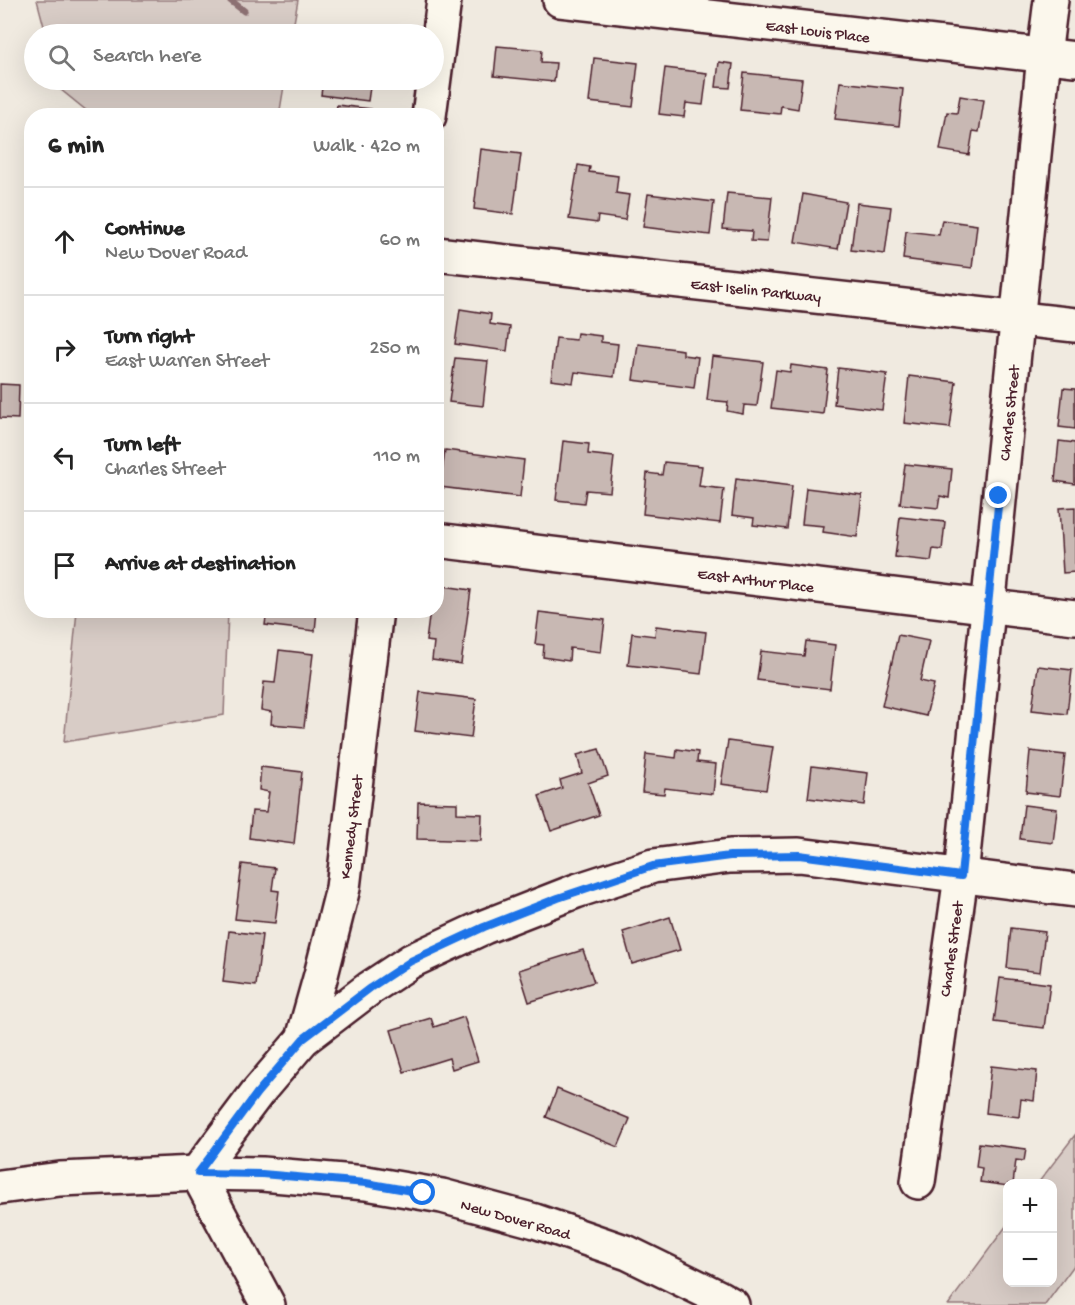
<!DOCTYPE html>
<meta charset="utf-8">
<style>
:root{--surface:#fff;--page:#f6f6f6;--text:#222;--muted:#767676;--line:#e0e0e0}
body{margin:0;font-family:"Gochi Hand",sans-serif;background:var(--page);color:var(--text)}
.controls{position:absolute;right:18px;bottom:18px;display:grid;overflow:hidden;border-radius:12px;box-shadow:0 6px 24px #0002}
.controls button{width:54px;height:54px;display:grid;place-items:center;padding:0;border:0;border-bottom:2px solid var(--line);background:var(--surface);color:var(--text);font:30px sans-serif}
.stop{position:absolute;width:18px;height:18px;margin:-14px;border:4px solid #1a73e8;border-radius:50%;background:#fff}
.stop.end{background:#1a73e8;border-color:#fff;box-shadow:0 2px 6px #0008}
.list{margin:0;padding:0;list-style:none}
h2{display:flex;justify-content:space-between;align-items:center;height:78px;margin:0;padding:0 24px;font-size:26px}
h2 small{font-size:20px;font-weight:400;color:var(--muted)}
.list li{display:grid;grid-template-columns:39px 1fr auto;gap:18px;align-items:center;box-sizing:border-box;height:108px;padding:0 24px;border-top:2px solid var(--line)}
.list b{display:block;font-size:22px;white-space:nowrap}
.list p{margin:0;font-size:20px;white-space:nowrap;color:var(--muted)}
.list em{font-size:20px;font-style:normal;color:var(--muted)}
.icon{flex:none;width:33px;height:33px;fill:none;stroke:currentColor;stroke-width:2;stroke-linecap:round;stroke-linejoin:round}
.map{position:relative;flex:none;width:1075px;height:1305px;overflow:hidden}
.search{position:absolute;background:var(--surface);box-shadow:0 6px 24px #0002;left:24px;top:24px;width:420px;height:66px;display:flex;align-items:center;gap:15px;box-sizing:border-box;padding:0 21px;border-radius:33px;color:var(--muted);font-size:22px}
.panel{position:absolute;background:var(--surface);box-shadow:0 6px 24px #0002;left:24px;top:108px;width:420px;height:510px;border-radius:24px}
.map>svg:first-child{display:block}
.green{fill:#d8ccc6;stroke:#917678;stroke-width:1.5}
.lines{fill:none;stroke-linecap:round;stroke-linejoin:round}
.stream{stroke:#8c6f72;stroke-width:7}
.building{fill:#c8b8b3;stroke:#4a1f2b;stroke-width:1.5}
.minor-casing{stroke:#4a1f2b;stroke-width:38}
.minor{stroke:#fbf7ec;stroke-width:33}
.route{stroke:#1a73e8;stroke-width:8}
.labels{text-anchor:middle;stroke-width:6;stroke-linejoin:round;paint-order:stroke}
.street-label{font-size:16px;fill:#4a1f2b;stroke:#fbf7ec}
</style>
<div class="map">
<svg width="1075" height="1305" viewBox="0 0 1075 1305">
<rect width="100%" height="100%" fill="#f0eae0"/>
<filter id="ink" filterUnits="userSpaceOnUse"><feTurbulence type="fractalNoise" baseFrequency=".0167" numOctaves="2"/><feDisplacementMap in="SourceGraphic" scale="12" xChannelSelector="R" yChannelSelector="G"/><feConvolveMatrix kernelMatrix="1 2 1 2 8 2 1 2 1" color-interpolation-filters="sRGB"/></filter>
<g filter="url(#ink)">
<g class="green">
<path d="M37 0H298L292 34H46Z"/>
<path d="M58 80H285L279 116 92 115 60 89Z"/>
<path d="M77 611H228L224 715 64 742Z"/>
<path d="M1075 1135V1264L1045 1305H948L1007 1225 1008 1282H1052V1184L1038 1183Z"/>
</g>
<g class="lines">
<path class="stream" d="M230 0 244 11"/>
</g>
<g class="building">
<path d="M497 46 542 50 541 62 556 63 554 82 494 76Z"/>
<path d="M594 58 638 63 633 107 589 102Z"/>
<path d="M719 62 733 64 730 88 716 87Z"/>
<path d="M665 68 707 73 703 105 686 103 684 117 659 114Z"/>
<path d="M744 73 802 79 798 109 781 106 780 114 740 110Z"/>
<path d="M323 80H371L368 101 321 95Z"/>
<path d="M840 82 903 89 899 126 835 119Z"/>
<path d="M960 96 984 100 979 132 973 131 969 155 940 150 947 112 957 113Z"/>
<path d="M337 105 371 109V116H335Z"/>
<path d="M481 149 521 154 513 214 474 209Z"/>
<path d="M578 165 590 167 589 172 618 176 616 193 629 195 625 220 598 216 597 223 569 219Z"/>
<path d="M727 193 772 197 767 242 751 241 752 231 723 229Z"/>
<path d="M648 194 714 202 710 235 643 227Z"/>
<path d="M803 194 846 202 838 249 795 242Z"/>
<path d="M857 203 891 207 885 254 851 250Z"/>
<path d="M942 220 977 225 972 268 903 259 906 231 939 235Z"/>
<path d="M460 309 491 314 490 324 510 327 507 351 455 344Z"/>
<path d="M577 333 601 336V342L618 344 614 377 575 372 573 383 551 380 556 338 576 340Z"/>
<path d="M638 344 683 350V355L698 357 694 388 633 380Z"/>
<path d="M712 356 763 362 757 406 744 405 743 414 727 411 728 402 707 400Z"/>
<path d="M455 358 488 361 483 406 449 402Z"/>
<path d="M791 365 828 370 823 414 771 408 776 370 790 372Z"/>
<path d="M838 368 887 374 882 410 834 404Z"/>
<path d="M909 376 956 382 950 428 904 423Z"/>
<path d="M0 384 19 385 18 419 0 418Z"/>
<path d="M1063 388 1075 389V429L1059 427Z"/>
<path d="M563 441 589 444 588 454 614 457 610 492 586 490 584 503 556 500Z"/>
<path d="M1059 441 1075 443V484L1055 481Z"/>
<path d="M445 450 524 460 520 497 440 487Z"/>
<path d="M664 462 702 466 699 486 724 489 720 523 643 514 647 473 662 475Z"/>
<path d="M905 464 952 469 949 498 940 496 938 508 900 504Z"/>
<path d="M736 479 792 486 787 529 753 525 754 518 732 515Z"/>
<path d="M806 488 862 495 857 537 823 532 824 526 802 524Z"/>
<path d="M1075 507V572L1063 573 1059 508Z"/>
<path d="M900 517 945 522 942 550 933 549 931 561 895 557Z"/>
<path d="M436 585 471 590 461 664 432 660 434 642 426 641 430 610H436Z"/>
<path d="M267 610H317L315 631 265 625Z"/>
<path d="M539 612 605 620 601 652 570 648 569 661 543 657 544 645 535 644Z"/>
<path d="M656 626 706 632 701 674 628 665 632 633 655 636Z"/>
<path d="M898 635 929 641 920 681 934 684 926 716 882 706Z"/>
<path d="M806 641 835 645 830 689 757 680 761 651 804 656Z"/>
<path d="M279 650 313 654 304 727 271 724 272 712 261 710 264 682 275 683Z"/>
<path d="M1038 666 1072 670 1067 714 1032 710Z"/>
<path d="M420 692 476 699 471 738 415 731Z"/>
<path d="M728 741 773 747 766 790 721 784Z"/>
<path d="M599 749 608 776 588 783 599 815 551 831 539 796 562 788 560 780 582 773 577 755Z"/>
<path d="M677 749 698 752 697 762 716 764 713 794 665 788 664 794 642 792 646 754 676 758Z"/>
<path d="M1030 751 1065 755 1060 796 1026 792Z"/>
<path d="M812 766 868 773 864 805 808 798Z"/>
<path d="M261 767 302 772 294 844 249 838 252 811 266 812 269 792 259 790Z"/>
<path d="M418 802 457 803V813L482 814 481 841 417 839Z"/>
<path d="M1024 805 1057 809 1053 843 1020 839Z"/>
<path d="M242 864 275 868 272 890 279 891 275 923 235 919Z"/>
<path d="M670 917 680 950 632 964 623 932Z"/>
<path d="M1011 928 1045 932 1040 972 1007 968Z"/>
<path d="M229 931 262 935 256 986 223 982Z"/>
<path d="M583 950 594 982 529 1002 519 970Z"/>
<path d="M1000 978 1050 984 1044 1028 994 1022Z"/>
<path d="M464 1017 478 1061 452 1069 449 1058 404 1072 391 1030 431 1018 434 1027Z"/>
<path d="M991 1066 1037 1071 1034 1101 1021 1099 1019 1117 986 1113Z"/>
<path d="M557 1089 630 1119 618 1147 546 1117Z"/>
<path d="M979 1143 1026 1149 1024 1161 1016 1160 1013 1184H1008V1186L980 1182 982 1168 976 1167Z"/>
</g>
<g class="lines">
<defs>
<g id="minor">
<path d="M560 0 1075 59"/>
<path d="M429 116 444 0"/>
<path d="M436 254 1075 325"/>
<path d="M436 540 1075 617"/>
<path d="M303 1039 321 975 343 888 376 610"/>
<path d="M918 1182 961 876 1044 56 1051 0"/>
<path d="M0 1187 60 1179 197 1173 262 1174 366 1183 442 1196 535 1221 628 1253 718 1297 732 1305"/>
<path d="M268 1305 197 1173 257 1093 303 1039 370 988 411 961 484 927 576 891 653 866 730 856 799 855 1075 890"/>
</g>
</defs>
<use href="#minor" class="minor-casing"/>
<use href="#minor" class="minor"/>
</g>
</g>
<g class="lines" filter="url(#ink)">
<path class="route" d="M423 1193 366 1183 262 1174 198 1173 257 1093 303 1039 370 988 411 961 484 927 558 898 653 866 730 856 799 855 961 876 999 496"/>
</g>
<g class="labels">
<g class="street-label">
<text transform="translate(818 30) rotate(7)" y="6">East Louis Place</text>
<text transform="translate(756 289) rotate(6)" y="6">East Iselin Parkway</text>
<text transform="translate(1008 413) rotate(-84)" y="6">Charles Street</text>
<text transform="translate(756 579) rotate(7)" y="6">East Arthur Place</text>
<text transform="translate(350 827) rotate(-83)" y="6">Kennedy Street</text>
<text transform="translate(950 949) rotate(-82)" y="6">Charles Street</text>
<text transform="translate(516 1218) rotate(16)" y="6">New Dover Road</text>
</g>
</g>
</svg>
<div class="controls">
<button>+</button>
<button>−</button>
</div>
<div class="stop" style="left:423px;top:1193px"></div>
<div class="stop end" style="left:999px;top:496px"></div>
<div class="search"><svg class="icon" aria-label="search" viewBox="0 0 24 24"><circle cx="10" cy="10" r="6"/><path d="M15 15l6 6"/></svg>Search here</div>
<section class="panel">
<h2>6 min<small>Walk · 420 m</small></h2>
<ul class="list">
<li><svg class="icon" aria-label="ahead" viewBox="0 0 24 24"><path d="M12 20V5M6 11l6-6 6 6"/></svg><div><b>Continue</b><p>New Dover Road</p></div><em>60 m</em></li>
<li><svg class="icon" aria-label="right" viewBox="0 0 24 24"><path d="M7 20v-9h11M14 6l5 5-5 5"/></svg><div><b>Turn right</b><p>East Warren Street</p></div><em>250 m</em></li>
<li><svg class="icon" aria-label="left" viewBox="0 0 24 24"><path d="M17 20v-9H6M10 6l-5 5 5 5"/></svg><div><b>Turn left</b><p>Charles Street</p></div><em>110 m</em></li>
<li><svg class="icon" aria-label="arrive" viewBox="0 0 24 24"><path d="M6 21V4h12l-3 4 3 4H6"/></svg><div><b>Arrive at destination</b></div></li>
</ul>
</section>
</div>
